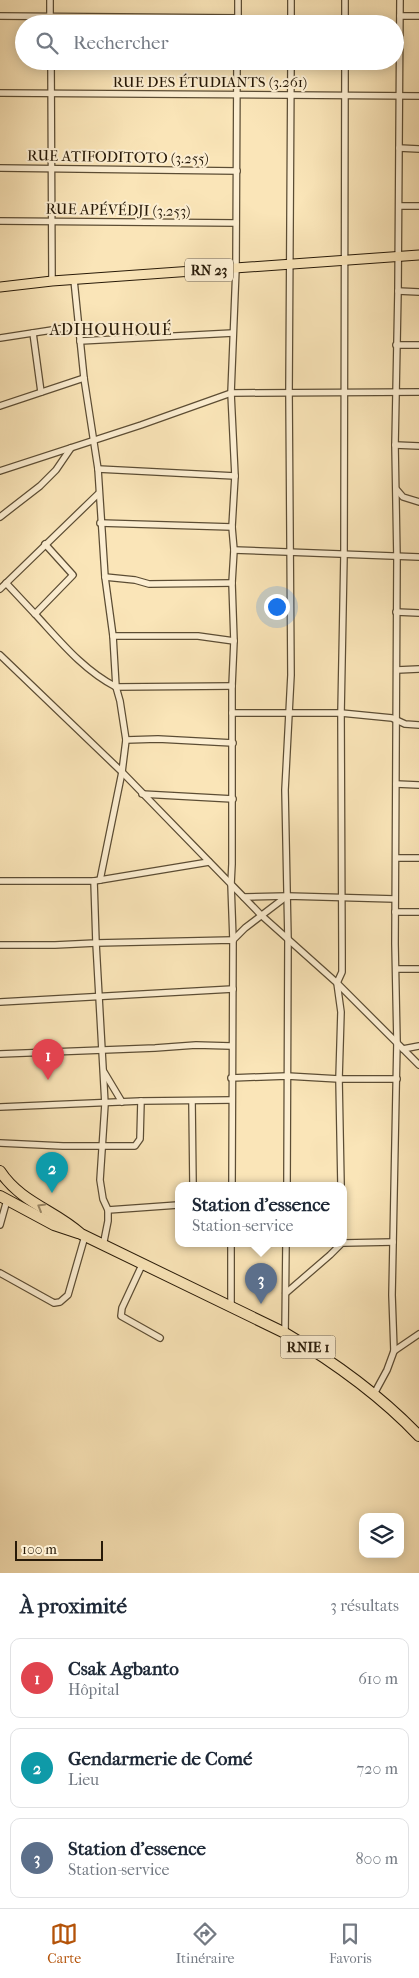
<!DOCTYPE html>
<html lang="fr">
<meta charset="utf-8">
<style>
:root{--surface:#fff;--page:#f2f2f3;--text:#1f2937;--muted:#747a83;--line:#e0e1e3;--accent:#b45309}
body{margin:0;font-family:"IM FELL French Canon",serif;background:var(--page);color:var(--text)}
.controls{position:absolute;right:15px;bottom:15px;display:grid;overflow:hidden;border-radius:10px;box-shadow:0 2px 12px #0003}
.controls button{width:45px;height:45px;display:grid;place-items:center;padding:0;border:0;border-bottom:1px solid var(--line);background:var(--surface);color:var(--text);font:25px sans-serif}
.scale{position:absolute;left:15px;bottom:12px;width:88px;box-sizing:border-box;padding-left:5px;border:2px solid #281a08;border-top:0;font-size:14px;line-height:18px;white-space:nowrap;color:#281a08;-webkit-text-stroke:4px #fceed1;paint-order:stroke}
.you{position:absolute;left:276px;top:606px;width:18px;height:18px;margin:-12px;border:4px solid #fff;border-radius:50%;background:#1a73e8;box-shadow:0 0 0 8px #1a73e833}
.badge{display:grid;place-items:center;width:32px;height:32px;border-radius:50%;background:var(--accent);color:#fff;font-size:16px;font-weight:700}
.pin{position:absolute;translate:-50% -41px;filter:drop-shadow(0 1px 2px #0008)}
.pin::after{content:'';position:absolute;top:26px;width:18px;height:15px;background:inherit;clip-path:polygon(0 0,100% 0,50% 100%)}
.popup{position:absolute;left:175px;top:1182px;width:172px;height:65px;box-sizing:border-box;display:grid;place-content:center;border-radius:10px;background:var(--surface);filter:drop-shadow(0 1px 4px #0005);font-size:16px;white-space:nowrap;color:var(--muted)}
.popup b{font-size:19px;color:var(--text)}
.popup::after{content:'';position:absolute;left:50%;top:100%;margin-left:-10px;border:10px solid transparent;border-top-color:var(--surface)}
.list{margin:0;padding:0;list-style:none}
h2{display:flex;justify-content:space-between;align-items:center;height:65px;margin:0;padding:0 20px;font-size:21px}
h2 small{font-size:16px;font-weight:400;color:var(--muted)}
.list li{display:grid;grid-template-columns:32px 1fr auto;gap:15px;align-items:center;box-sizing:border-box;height:80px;margin:0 10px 10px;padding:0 10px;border:1px solid var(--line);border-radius:10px}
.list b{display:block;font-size:19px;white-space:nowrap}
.list p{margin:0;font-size:16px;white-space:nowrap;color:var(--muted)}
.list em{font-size:16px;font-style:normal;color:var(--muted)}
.icon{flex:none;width:28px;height:28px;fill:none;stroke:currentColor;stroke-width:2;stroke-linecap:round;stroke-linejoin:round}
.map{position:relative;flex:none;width:419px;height:1573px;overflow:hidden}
.search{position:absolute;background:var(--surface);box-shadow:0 2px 12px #0003;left:15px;right:15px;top:15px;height:55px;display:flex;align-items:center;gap:12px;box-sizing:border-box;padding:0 18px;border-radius:28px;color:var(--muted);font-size:19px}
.sheet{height:335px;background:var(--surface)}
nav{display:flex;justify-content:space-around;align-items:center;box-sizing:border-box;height:70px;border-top:1px solid var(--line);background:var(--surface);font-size:14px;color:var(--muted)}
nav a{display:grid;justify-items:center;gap:2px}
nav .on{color:var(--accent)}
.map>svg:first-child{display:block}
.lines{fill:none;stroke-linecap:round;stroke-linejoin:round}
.minor-casing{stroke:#5c4d34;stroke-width:8}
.primary-casing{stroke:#281a08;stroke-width:11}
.trunk-casing{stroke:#281a08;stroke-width:12}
.minor{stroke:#fceed1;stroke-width:5.5}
.primary{stroke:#fae5b8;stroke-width:9}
.trunk{stroke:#fae5b8;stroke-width:10}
.oneway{stroke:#9c8a69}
.labels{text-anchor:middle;stroke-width:4;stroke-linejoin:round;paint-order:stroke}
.shield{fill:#fceed1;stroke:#685a44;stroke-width:1}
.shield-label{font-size:14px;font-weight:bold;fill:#281a08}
.street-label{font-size:15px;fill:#281a08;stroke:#fceed1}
.neighbourhood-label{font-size:16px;letter-spacing:1px;fill:#281a08;stroke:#fceed1}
</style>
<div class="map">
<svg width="419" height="1573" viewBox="0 0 419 1573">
<rect width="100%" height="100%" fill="#fae5b8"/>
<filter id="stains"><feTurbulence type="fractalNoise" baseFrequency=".004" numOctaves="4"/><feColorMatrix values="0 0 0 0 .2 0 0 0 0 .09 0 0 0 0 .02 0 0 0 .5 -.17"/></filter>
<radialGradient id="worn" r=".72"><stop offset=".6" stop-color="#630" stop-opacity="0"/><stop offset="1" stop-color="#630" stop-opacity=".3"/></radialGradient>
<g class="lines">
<defs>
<g id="minor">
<path d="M50 0V24"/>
<path d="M0 16 238 18"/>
<path d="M400 16H419"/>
<path d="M238 24V0"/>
<path d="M291 24V0"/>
<path d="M345 24V0"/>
<path d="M51 61 52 281"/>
<path d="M0 93 419 96"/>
<path d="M399 148 419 149"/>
<path d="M0 168 237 171"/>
<path d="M399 206H419"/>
<path d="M0 221 236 223"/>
<path d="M74 280 84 378 98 469 105 577 113 636 116 687 120 701 126 740 122 772 100 880"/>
<path d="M398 291 419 292"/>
<path d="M33 333 41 392"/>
<path d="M0 338 78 326"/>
<path d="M80 341 233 333"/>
<path d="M396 345H419"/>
<path d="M0 406 84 378"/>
<path d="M395 445 419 446"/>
<path d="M98 469 235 476"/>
<path d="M0 471 141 425 231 393 419 392"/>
<path d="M397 490 403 497 419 502"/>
<path d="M0 517 40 486 56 470 71 448"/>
<path d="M100 523 232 527"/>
<path d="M234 550 419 557"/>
<path d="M105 577 135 580 149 584 232 583"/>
<path d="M6 583 35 614 73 575 45 544"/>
<path d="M0 589 98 494"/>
<path d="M396 612 419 613"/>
<path d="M35 614C60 641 83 670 116 687L232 686"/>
<path d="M113 636H198L234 641"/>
<path d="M0 655 122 772 261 915 337 983 419 1065"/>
<path d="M397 670 419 669"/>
<path d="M232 713H341L392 718 405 724 419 725"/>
<path d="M126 740 158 739 233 743"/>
<path d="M396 784 419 785"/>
<path d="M142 794 233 799"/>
<path d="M397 858H419"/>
<path d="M0 881H94L209 862"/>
<path d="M244 897 287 896 395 899"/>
<path d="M395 912H419"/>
<path d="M233 940 231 884 232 864V686L234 641 232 583 234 550 232 527 235 476 231 393 236 268 237 61"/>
<path d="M233 940 245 928 287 896"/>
<path d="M0 945H55L96 943 94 881"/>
<path d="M396 969H419"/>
<path d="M0 1002 233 989"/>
<path d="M403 1049 419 1046"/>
<path d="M0 1054 155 1048 196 1045 231 1046"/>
<path d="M104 1072 122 1102"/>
<path d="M231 1078 287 1076 339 1079H397"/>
<path d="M192 1101 193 1185"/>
<path d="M0 1107 141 1101 232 1100"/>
<path d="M0 1143 63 1146H135L140 1139 141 1101"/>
<path d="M287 1185 288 940 285 790 291 675 289 392 291 61"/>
<path d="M341 1185 339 1079 341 1012 337 983 342 972V954L341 713 344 555 345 61"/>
<path d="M108 1210 178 1205"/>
<path d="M0 1225 7 1200"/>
<path d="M344 1243 393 1242"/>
<path d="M103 1246 108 1221V1210L103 1199 100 1180 105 1104 96 943 233 940 232 1185"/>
<path d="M142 1265 122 1308 121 1316 160 1338"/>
<path d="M0 1273 54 1303 60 1302 68 1295 85 1236"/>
<path d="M286 1293 330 1255 342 1243"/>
<path d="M231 1308V1243"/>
<path d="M285 1333 286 1243"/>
<path d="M394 1351 419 1334"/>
<path d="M374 1394 387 1370 394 1351 392 1295 397 1042 395 944 397 558 395 445 398 291 400 0"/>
</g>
<path id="primary" d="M0 287 52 281 419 255"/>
<g id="trunk">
<path d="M0 1171C21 1203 55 1210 81 1234L285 1333C334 1362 380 1395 419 1436"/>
<path d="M0 1196 54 1225 78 1233"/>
</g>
</defs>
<use href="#minor" class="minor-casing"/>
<use href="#primary" class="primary-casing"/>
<use href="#trunk" class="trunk-casing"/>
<use href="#minor" class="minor"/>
<use href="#primary" class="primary"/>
<use href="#trunk" class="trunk"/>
</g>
<defs><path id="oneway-chevron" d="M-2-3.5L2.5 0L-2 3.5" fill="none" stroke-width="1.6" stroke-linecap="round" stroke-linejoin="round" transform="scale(1.25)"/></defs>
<use class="oneway" href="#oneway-chevron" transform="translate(41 1207) rotate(-150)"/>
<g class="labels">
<g class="shield">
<rect x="185" y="258.5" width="48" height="23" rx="4"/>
<rect x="280.5" y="1335.5" width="55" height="23" rx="4"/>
</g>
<g class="shield-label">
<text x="209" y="275">RN 23</text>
<text x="308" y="1352">RNIE 1</text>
</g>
<g class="street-label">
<text x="210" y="87">RUE DES ÉTUDIANTS (3.261)</text>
<text transform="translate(118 157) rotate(1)" y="5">RUE ATIFODITOTO (3.255)</text>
<text transform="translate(118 210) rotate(1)" y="5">RUE APÉVÉDJI (3.253)</text>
</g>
<g class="neighbourhood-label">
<text x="111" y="335">ADIHOUHOUÉ</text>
</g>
</g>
<rect width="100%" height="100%" filter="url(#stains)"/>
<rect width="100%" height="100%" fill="url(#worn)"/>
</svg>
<div class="controls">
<button><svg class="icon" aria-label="layers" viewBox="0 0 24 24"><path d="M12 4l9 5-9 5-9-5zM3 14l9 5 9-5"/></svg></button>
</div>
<div class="scale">100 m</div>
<div class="you"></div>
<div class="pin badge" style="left:48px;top:1080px;background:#e0444e">1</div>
<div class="pin badge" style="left:52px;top:1193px;background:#0f9aa8">2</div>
<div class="pin badge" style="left:261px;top:1304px;background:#5c6f8a">3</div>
<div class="popup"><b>Station d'essence</b>Station-service</div>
<div class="search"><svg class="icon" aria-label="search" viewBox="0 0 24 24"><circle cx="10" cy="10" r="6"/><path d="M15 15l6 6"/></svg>Rechercher</div>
</div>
<section class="sheet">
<h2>À proximité<small>3 résultats</small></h2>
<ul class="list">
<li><span class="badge" style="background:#e0444e">1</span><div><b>Csak Agbanto</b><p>Hôpital</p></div><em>610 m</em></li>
<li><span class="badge" style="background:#0f9aa8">2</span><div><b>Gendarmerie de Comé</b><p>Lieu</p></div><em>720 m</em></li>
<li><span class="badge" style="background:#5c6f8a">3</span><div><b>Station d'essence</b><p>Station-service</p></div><em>800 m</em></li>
</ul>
</section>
<nav>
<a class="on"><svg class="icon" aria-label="map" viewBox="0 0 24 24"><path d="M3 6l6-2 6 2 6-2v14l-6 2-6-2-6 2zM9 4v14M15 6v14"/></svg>Carte</a>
<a><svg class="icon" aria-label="directions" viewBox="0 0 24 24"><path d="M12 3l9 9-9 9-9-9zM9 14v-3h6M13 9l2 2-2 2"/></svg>Itinéraire</a>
<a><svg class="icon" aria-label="saved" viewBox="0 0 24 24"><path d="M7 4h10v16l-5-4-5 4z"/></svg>Favoris</a>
</nav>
